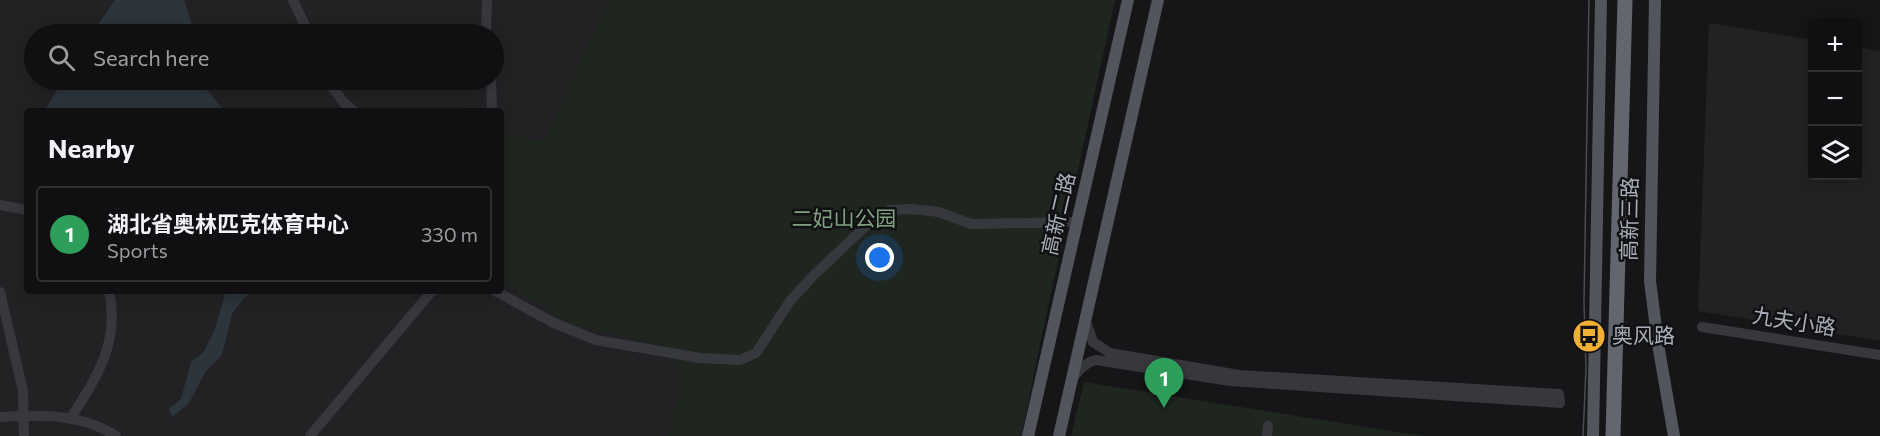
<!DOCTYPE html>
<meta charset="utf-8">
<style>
:root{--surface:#101012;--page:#1e1e20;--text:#f1f3f6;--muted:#9c9d9f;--line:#303032;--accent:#7c3aed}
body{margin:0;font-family:Commissioner,"Noto Sans SC",sans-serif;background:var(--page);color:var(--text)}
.controls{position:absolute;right:18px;top:18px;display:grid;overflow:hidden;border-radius:6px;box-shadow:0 3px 15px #0003}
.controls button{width:54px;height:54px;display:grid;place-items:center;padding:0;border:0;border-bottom:2px solid var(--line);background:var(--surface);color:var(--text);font:30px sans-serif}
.you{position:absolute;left:880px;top:258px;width:21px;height:21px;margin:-15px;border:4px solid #fff;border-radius:50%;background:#1a73e8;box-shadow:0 0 0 9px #1a73e833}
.badge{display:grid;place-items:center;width:39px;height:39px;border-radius:50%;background:var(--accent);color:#fff;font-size:20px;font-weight:700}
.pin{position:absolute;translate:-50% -50px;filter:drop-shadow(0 2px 3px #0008)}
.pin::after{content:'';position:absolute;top:32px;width:21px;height:18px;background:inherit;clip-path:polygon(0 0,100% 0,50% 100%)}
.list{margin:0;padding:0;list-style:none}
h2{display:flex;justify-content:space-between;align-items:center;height:78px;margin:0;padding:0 24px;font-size:26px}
h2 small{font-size:20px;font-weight:400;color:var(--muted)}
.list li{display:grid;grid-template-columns:39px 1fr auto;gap:18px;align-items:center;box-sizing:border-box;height:96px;margin:0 12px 12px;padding:0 12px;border:2px solid var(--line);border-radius:6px}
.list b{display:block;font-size:22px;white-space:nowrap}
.list p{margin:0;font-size:20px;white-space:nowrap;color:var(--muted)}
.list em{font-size:20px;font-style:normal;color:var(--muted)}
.icon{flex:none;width:33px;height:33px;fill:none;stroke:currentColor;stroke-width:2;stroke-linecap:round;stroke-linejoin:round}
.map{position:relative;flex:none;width:1880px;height:436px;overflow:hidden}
.search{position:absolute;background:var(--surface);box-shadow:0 3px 15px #0003;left:24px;top:24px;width:480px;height:66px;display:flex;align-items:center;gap:15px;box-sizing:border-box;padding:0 21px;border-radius:33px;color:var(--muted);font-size:22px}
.panel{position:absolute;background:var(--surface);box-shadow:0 3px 15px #0003;left:24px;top:108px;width:480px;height:186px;border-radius:6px}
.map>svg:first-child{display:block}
.built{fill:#222225;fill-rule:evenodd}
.green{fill:#1e261f}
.water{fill:#2c353c}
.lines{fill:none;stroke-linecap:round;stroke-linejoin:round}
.minor{stroke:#37383d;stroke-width:10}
.major{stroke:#53555c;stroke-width:12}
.highway{stroke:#63666e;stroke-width:15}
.tram{stroke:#4a4c52;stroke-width:1.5}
.labels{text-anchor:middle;stroke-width:5;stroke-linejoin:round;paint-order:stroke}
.street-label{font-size:21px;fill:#a8adb8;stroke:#111113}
.park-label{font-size:21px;fill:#7fa381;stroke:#111113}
.poi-label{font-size:21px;fill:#a8adb8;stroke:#111113;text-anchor:start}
</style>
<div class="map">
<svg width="1880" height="436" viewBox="0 0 1880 436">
<rect width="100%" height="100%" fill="#161618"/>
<g class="built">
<path d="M0 0H1107L1022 436H0ZM34 34H494V80H34ZM27 111H501V291H27Z"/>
<path d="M1709 23 1812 40V176H1858V47L1880 51V341L1698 311Z"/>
</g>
<g class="green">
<path d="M608 0H1115L1020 436H668L683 375 662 345 572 324 501 281V147L505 135 544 141Z"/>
<path d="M1084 382 1423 436H1071Z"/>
</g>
<g class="water">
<path d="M115 0H184L195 34H92Z"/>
<path d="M64 80H194L211 94 224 111H44Z"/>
<path d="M226 291H253L243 299 232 314 222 355 206 371 189 403 172 417 169 409 181 399 191 362 204 352 215 329Z"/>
</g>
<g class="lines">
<g class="minor">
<path d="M293 0 309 34"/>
<path d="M486 34 487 0"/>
<path d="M327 80 344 103 354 111"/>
<path d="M491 80 492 111"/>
<path d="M0 205 27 210"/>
<path d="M495 291 554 323 596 340 700 358 740 360 756 353 790 301 813 276 870 222 890 210 912 209 939 212 971 224 1078 222"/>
<path d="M0 292 23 391 24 436"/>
<path d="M1702 327 1880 355"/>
<path d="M1073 378C1080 369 1085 363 1096 360L1230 381 1560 403 1559 394 1239 375 1110 353 1093 342 1086 322"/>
<path d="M0 417C40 415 81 413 116 436"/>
<path d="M70 419C97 377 120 343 109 291"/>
<path d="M310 436 432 291"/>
<path d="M1267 436 1268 426"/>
</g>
<g class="major">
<path d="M1655 0 1650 281 1658 344 1674 436"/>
<path d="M1028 436 1128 0"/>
<path d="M1059 436 1158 0"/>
<path d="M1593 436 1601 0"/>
</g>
<path class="highway" d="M1613 436 1625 0"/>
<path class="tram" d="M1583 436 1586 369 1584 303 1589 0"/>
</g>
<defs>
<symbol id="bus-disc" viewBox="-11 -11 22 22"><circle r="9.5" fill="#f2b134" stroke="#111113"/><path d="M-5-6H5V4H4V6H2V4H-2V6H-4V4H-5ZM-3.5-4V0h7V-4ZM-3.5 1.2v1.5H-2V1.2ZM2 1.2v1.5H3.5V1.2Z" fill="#111"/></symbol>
</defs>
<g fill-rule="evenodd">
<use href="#bus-disc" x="1570" y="317" width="38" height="38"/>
</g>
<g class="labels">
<g class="street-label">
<text transform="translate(1059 214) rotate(-77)" y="7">高新二路</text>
<text transform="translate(1630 219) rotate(-89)" y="7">高新三路</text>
<text transform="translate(1794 322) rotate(9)" y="7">九夫小路</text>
</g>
<g class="park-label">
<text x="844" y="226">二妃山公园</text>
</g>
<g class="poi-label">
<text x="1612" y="343">奥风路</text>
</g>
</g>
</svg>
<div class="controls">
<button>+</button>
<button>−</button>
<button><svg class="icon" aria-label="layers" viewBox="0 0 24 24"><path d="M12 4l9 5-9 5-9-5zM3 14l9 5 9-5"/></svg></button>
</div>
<div class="you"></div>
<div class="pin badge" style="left:1164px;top:408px;background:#2e9e5b">1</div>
<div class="search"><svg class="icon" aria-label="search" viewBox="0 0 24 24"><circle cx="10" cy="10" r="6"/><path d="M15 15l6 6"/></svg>Search here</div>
<section class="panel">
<h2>Nearby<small></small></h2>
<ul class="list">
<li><span class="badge" style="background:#2e9e5b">1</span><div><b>湖北省奥林匹克体育中心</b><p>Sports</p></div><em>330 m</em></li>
</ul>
</section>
</div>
